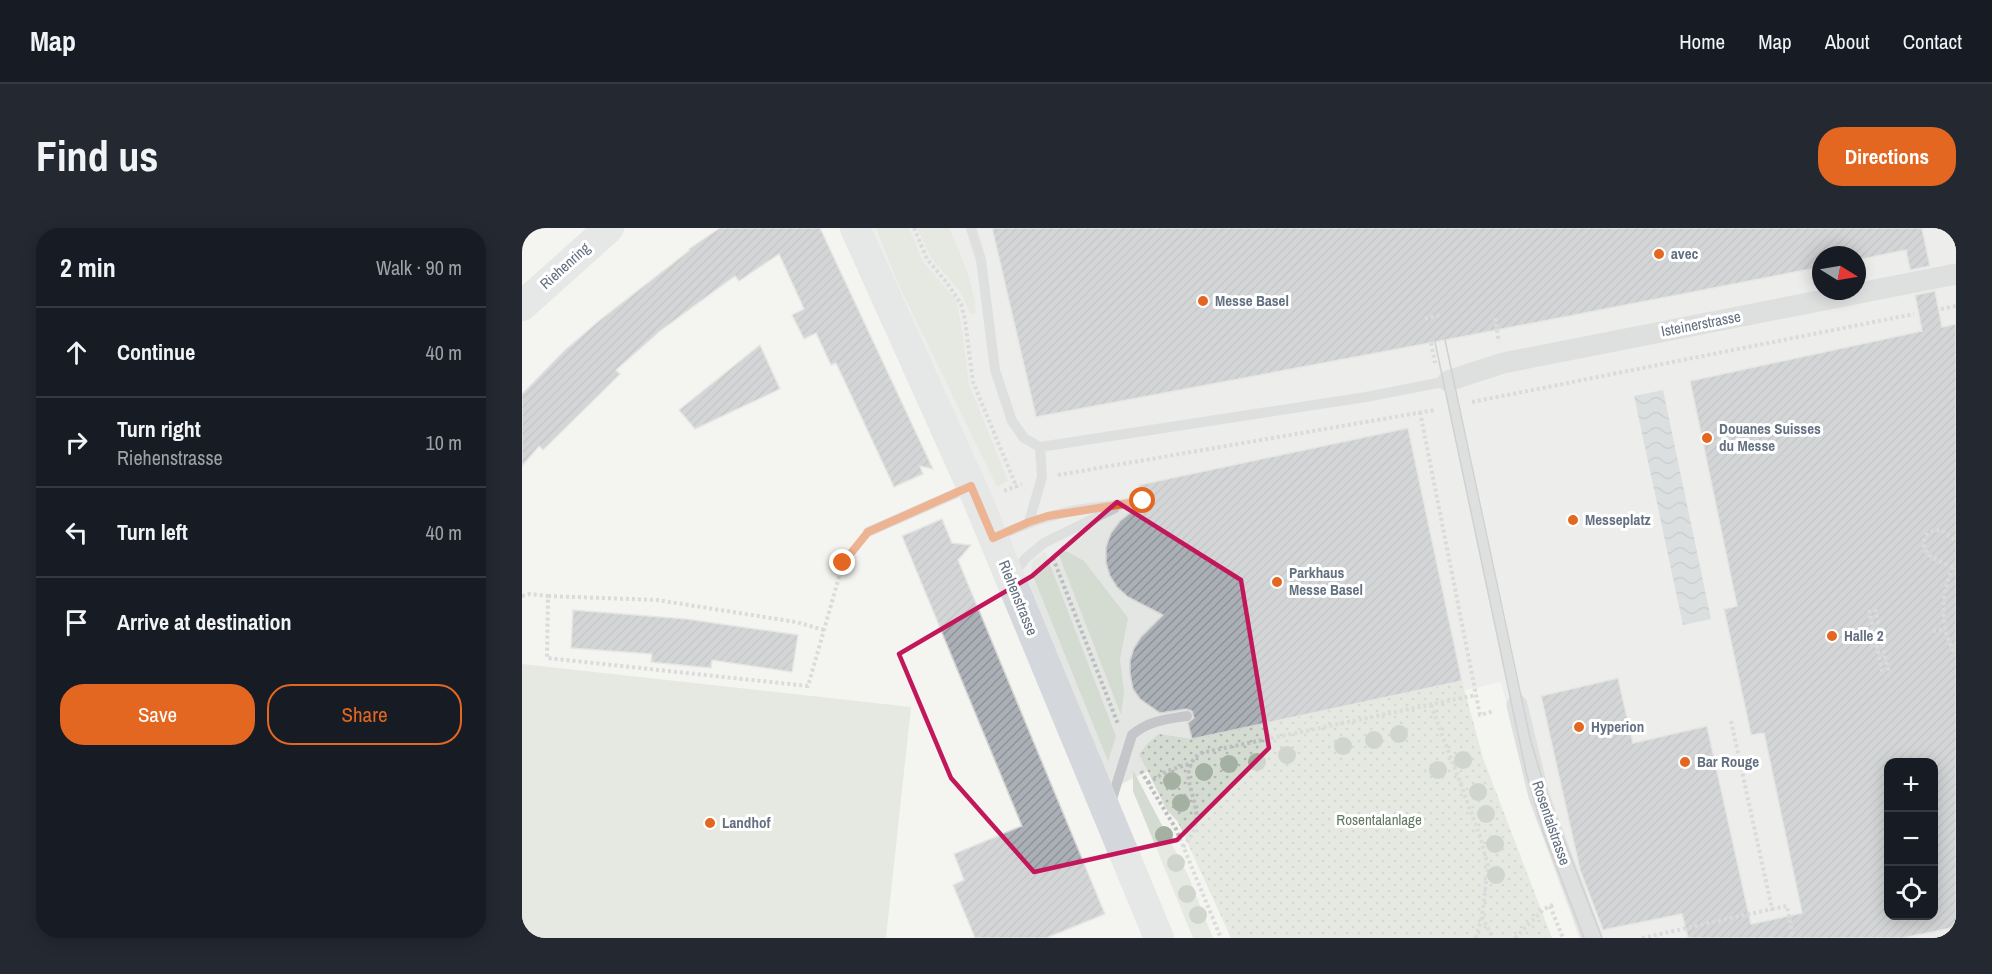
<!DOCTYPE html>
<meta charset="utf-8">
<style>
:root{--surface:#171b24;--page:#242831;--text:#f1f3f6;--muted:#9ea1a6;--line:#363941;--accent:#e36721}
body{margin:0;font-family:"Archivo Narrow",sans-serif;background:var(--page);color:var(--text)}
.controls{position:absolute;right:18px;bottom:18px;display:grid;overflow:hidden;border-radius:12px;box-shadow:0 3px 15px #0003}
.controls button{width:54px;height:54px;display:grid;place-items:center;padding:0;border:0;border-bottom:2px solid var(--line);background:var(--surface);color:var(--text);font:30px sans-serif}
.compass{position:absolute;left:1290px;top:18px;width:54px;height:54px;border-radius:50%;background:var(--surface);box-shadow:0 3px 15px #0003;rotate:101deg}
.stop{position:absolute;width:18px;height:18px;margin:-14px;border:4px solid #e36721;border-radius:50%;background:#fff}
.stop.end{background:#e36721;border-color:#fff;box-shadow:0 2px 6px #0008}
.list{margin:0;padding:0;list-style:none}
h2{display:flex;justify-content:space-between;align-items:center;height:78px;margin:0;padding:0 24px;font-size:26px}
h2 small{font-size:20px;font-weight:400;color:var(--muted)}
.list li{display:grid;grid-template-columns:39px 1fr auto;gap:18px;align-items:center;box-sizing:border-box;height:90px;padding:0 24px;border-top:2px solid var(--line)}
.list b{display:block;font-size:22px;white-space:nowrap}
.list p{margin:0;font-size:20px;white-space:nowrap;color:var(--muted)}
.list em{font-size:20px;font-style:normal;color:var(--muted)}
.actions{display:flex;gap:12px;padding:18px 24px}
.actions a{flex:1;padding:14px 0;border:2px solid var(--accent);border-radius:24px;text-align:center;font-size:21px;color:var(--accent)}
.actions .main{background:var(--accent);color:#fff}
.icon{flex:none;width:33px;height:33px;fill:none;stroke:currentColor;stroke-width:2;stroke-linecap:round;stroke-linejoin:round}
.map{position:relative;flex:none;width:1434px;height:710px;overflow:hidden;border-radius:24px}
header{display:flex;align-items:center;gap:36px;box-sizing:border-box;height:84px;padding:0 30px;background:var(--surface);border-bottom:2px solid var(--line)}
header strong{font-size:28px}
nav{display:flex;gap:33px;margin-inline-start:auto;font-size:21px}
.intro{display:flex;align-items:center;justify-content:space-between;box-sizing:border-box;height:144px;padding:0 36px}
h1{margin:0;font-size:42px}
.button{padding:15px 27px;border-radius:24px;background:var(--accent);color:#fff;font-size:21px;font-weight:700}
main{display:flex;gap:36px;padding:0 36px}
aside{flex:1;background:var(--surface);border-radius:24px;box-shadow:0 3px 15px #0003}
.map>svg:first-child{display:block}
.built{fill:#e4e6e4;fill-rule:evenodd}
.grass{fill:#d4dbd1}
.park{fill:url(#park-dots)}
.water{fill:url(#water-waves)}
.building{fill:url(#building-hatch);stroke:#d5d5d3;stroke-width:1.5;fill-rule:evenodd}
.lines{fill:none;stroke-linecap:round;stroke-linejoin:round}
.path{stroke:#bbbdbf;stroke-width:4;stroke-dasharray:3 3;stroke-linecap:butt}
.service{stroke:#c4c6ca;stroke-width:10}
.minor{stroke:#c4c6ca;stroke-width:21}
.secondary{stroke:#d4d7dc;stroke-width:30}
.tram{stroke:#a2a6ad;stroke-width:1.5}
.tree{fill:#a4b0a2}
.route{stroke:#e36721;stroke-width:8}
.marked{fill:none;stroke:#c2185b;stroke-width:4.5;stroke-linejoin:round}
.poi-dot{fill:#e36721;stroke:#fff;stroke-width:2}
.labels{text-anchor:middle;stroke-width:6;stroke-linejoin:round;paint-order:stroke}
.poi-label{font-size:15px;font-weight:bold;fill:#637081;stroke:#fff;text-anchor:start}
.street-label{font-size:15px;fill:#637081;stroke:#fff}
.park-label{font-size:15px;fill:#637862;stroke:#fff}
</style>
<header>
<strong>Map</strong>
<nav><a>Home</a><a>Map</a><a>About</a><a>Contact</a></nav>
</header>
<div class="intro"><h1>Find us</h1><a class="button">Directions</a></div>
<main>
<aside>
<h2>2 min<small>Walk · 90 m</small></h2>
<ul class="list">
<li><svg class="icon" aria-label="ahead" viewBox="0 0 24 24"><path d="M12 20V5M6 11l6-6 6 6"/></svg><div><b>Continue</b></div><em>40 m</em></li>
<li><svg class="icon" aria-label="right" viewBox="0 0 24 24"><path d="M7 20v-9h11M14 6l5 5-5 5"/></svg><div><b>Turn right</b><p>Riehenstrasse</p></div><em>10 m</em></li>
<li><svg class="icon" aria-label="left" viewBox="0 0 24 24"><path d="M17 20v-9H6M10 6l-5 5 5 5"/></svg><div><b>Turn left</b></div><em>40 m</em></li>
<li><svg class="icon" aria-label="arrive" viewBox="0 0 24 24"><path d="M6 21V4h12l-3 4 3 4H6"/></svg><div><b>Arrive at destination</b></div></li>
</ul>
<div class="actions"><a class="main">Save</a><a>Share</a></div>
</aside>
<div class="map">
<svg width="1434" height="710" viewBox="0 0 1434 710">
<defs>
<pattern id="park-dots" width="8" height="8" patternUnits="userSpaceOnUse" patternTransform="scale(1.5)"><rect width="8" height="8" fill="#d4dbd1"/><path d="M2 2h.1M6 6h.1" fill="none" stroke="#b0b6af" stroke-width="1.8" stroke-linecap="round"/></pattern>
<pattern id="water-waves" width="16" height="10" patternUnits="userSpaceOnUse" patternTransform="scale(1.5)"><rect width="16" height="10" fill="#bcc5cc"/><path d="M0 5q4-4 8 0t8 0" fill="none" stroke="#9ca4ab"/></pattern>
<pattern id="building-hatch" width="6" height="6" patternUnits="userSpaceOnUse" patternTransform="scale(1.5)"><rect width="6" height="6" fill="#aab0b6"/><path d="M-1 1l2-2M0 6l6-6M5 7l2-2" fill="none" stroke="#8e9499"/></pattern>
</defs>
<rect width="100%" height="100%" fill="#f4f4f0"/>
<path class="built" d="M342 0H1434V710H1057L1012 584 979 454 661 526 585 563ZM1299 27H1335V63H1299ZM1366 534H1412V688H1366Z"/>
<g class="grass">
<path d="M354 0H387L401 34 434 72 439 95 447 156 486 253 475 259 376 55Z"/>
<path d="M395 0H427C435 17 457 69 453 86L448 85 438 63 410 31Z"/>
<path d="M535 322 546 324 562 333 606 390 598 431 602 465 599 487Z"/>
<path d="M523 324 594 508 586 533 509 343 511 333Z"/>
<path d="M0 436 389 479 364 710H0Z"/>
<path d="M611 542 666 647 691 710H671L611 563Z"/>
</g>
<path class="park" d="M940 453 961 530 1030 710H709L656 594 645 582 617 526 627 514 637 506 670 511Z"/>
<path class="water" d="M1141 162 1189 391 1161 397 1112 168Z"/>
<g class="building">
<path d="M198 0H298L411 241 398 238 401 246 372 259 314 135 309 137 294 105 282 111 270 87 282 81 257 26 217 53 213 48 138 103 94 142 98 146 21 222 17 218 0 238V166L43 122 78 92 168 22 167 21Z"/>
<path d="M470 0H1400L1408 38 1388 42 1384 22 1335 32V27H1299V39L913 114 514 189Z"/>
<path d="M1413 63 1420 99 1434 96V699L1381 710H1166L1160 686 1081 702 1058 642 1019 468 1096 450 1111 515 1185 498 1229 696 1280 685 1242 505 1229 507 1202 381 1215 378 1168 153 1400 103 1393 67ZM1366 534H1412V687H1366Z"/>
<path d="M238 117 258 161 173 201 157 182Z"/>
<path d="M886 200 940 453 670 511 666 495 672 490 670 483 664 481 638 485 618 471 611 461 608 446V432L612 420 619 409 641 387 606 369 595 359 588 348 584 335V319L589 305 598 293 612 282 623 280 628 276 627 269 619 266 617 257Z"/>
<path d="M420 291 430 315 449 317 436 332 583 686 524 710H453L431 657 442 652 432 626 500 598 380 308Z"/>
<path d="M51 382 164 391 276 407 270 444 190 432 189 440 129 434 130 426 49 420Z"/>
</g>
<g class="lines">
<g class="path">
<path d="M392 0 405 31 425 55 439 76 443 92 451 154 495 260"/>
<path d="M1419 81 1434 78"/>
<path d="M973 90 977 114"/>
<path d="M903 91 918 87"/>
<path d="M909 115 913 135"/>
<path d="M950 174 1392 86"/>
<path d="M898 184 958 487 972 483"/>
<path d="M536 247 913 182"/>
<path d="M482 263 500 256"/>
<path d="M531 330 596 496"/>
<path d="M1434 334C1418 361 1417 401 1434 427"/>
<path d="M1431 339C1419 334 1396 327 1403 310 1406 303 1412 302 1419 302L1434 313"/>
<path d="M0 368 8 366 26 368 25 430 286 458 321 335 334 318"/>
<path d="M26 368 135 372 274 394 302 402"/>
<path d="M1353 381 1367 446"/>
<path d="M1347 382 1361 447"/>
<path d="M1411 403 1424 401"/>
<path d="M909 477 958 608 966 638 960 689 971 710"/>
<path d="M1209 493 1250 681 1265 678 1271 710"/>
<path d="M619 543 654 601 699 710"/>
<path d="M626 555 645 543 667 536"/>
<path d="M661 619C667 611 672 605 674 594 678 570 652 543 679 525L954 467"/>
<path d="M1028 678 1041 710"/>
<path d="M954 710 960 689"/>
<path d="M993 710 1022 681 1033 676"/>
<path d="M1120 710 1250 681"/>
</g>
<g class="service">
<path d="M449 0 459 32 473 142 490 193 502 210 518 219 844 169 926 153 995 477"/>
<path d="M507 294 520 249 518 219"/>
<path d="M346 304 446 260"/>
<path d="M474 309C501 297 526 287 555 282 577 278 599 277 621 273"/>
<path d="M490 347 504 330 522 315 593 280"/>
<path d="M589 574 610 507C626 493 644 491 665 488"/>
</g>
<g class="minor">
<path d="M926 153 981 135 1434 46"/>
<path d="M995 477 1017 568 1070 710"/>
</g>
<g class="secondary">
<path d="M333 0 456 273 637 710"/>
<path d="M0 78 87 0"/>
</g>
<g class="tram">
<path d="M923 112 1008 510 1026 571 1080 710"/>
<path d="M913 114 1004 544 1022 606 1062 710"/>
</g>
</g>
<g class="tree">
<circle cx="877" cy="506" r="9"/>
<circle cx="852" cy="512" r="9"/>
<circle cx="821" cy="518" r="9"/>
<circle cx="765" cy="527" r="9"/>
<circle cx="941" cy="532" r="9"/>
<circle cx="735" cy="534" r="9"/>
<circle cx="707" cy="536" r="9"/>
<circle cx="916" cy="542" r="9"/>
<circle cx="682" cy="544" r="9"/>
<circle cx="650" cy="553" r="9"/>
<circle cx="956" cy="564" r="9"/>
<circle cx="659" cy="575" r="9"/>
<circle cx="964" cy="586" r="9"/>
<circle cx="642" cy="607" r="9"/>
<circle cx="973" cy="616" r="9"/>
<circle cx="654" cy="635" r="9"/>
<circle cx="974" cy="647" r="9"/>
<circle cx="665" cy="666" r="9"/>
<circle cx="676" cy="687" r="9"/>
</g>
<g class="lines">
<path class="route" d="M321 335 346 304 449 258 471 310 507 294 526 288 621 273"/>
</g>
<path d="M0 0H1434V710H0ZM595 274 719 352 747 520 655 612 512 644 429 550 377 426 510 348Z" fill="#f4f4f0" fill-opacity=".55" fill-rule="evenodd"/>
<path class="marked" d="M595 274 719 352 747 520 655 612 512 644 429 550 377 426 510 348Z"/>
<g class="poi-dot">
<circle cx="1137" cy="26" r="6"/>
<circle cx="681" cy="73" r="6"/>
<circle cx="1185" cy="210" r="6"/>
<circle cx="1051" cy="292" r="6"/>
<circle cx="755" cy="354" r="6"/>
<circle cx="1310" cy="408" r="6"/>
<circle cx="1057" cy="499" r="6"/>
<circle cx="1163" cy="534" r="6"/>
<circle cx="188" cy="595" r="6"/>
</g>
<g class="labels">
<g class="poi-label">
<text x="1149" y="31">avec</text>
<text x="693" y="78">Messe Basel</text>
<text x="1197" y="206">Douanes Suisses<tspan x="1197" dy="17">du Messe</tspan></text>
<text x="1063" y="297">Messeplatz</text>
<text x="767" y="350">Parkhaus<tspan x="767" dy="17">Messe Basel</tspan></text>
<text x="1322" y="413">Halle 2</text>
<text x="1069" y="504">Hyperion</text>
<text x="1175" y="539">Bar Rouge</text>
<text x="200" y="600">Landhof</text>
</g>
<g class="street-label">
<text transform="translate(43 38) rotate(-42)" y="5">Riehenring</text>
<text transform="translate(1179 96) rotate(-11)" y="5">Isteinerstrasse</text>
<text transform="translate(496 370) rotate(68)" y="5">Riehenstrasse</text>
<text transform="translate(1029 595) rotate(71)" y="5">Rosentalstrasse</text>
</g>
<g class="park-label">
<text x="857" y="597">Rosentalanlage</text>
</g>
</g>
</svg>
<div class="controls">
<button>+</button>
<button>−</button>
<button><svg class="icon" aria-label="locate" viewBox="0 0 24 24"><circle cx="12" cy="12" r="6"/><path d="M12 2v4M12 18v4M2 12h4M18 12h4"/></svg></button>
</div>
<svg class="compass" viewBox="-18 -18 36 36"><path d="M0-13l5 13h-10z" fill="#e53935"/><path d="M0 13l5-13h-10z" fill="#9ea1a6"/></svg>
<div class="stop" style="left:621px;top:273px"></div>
<div class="stop end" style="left:321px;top:335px"></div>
</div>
</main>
